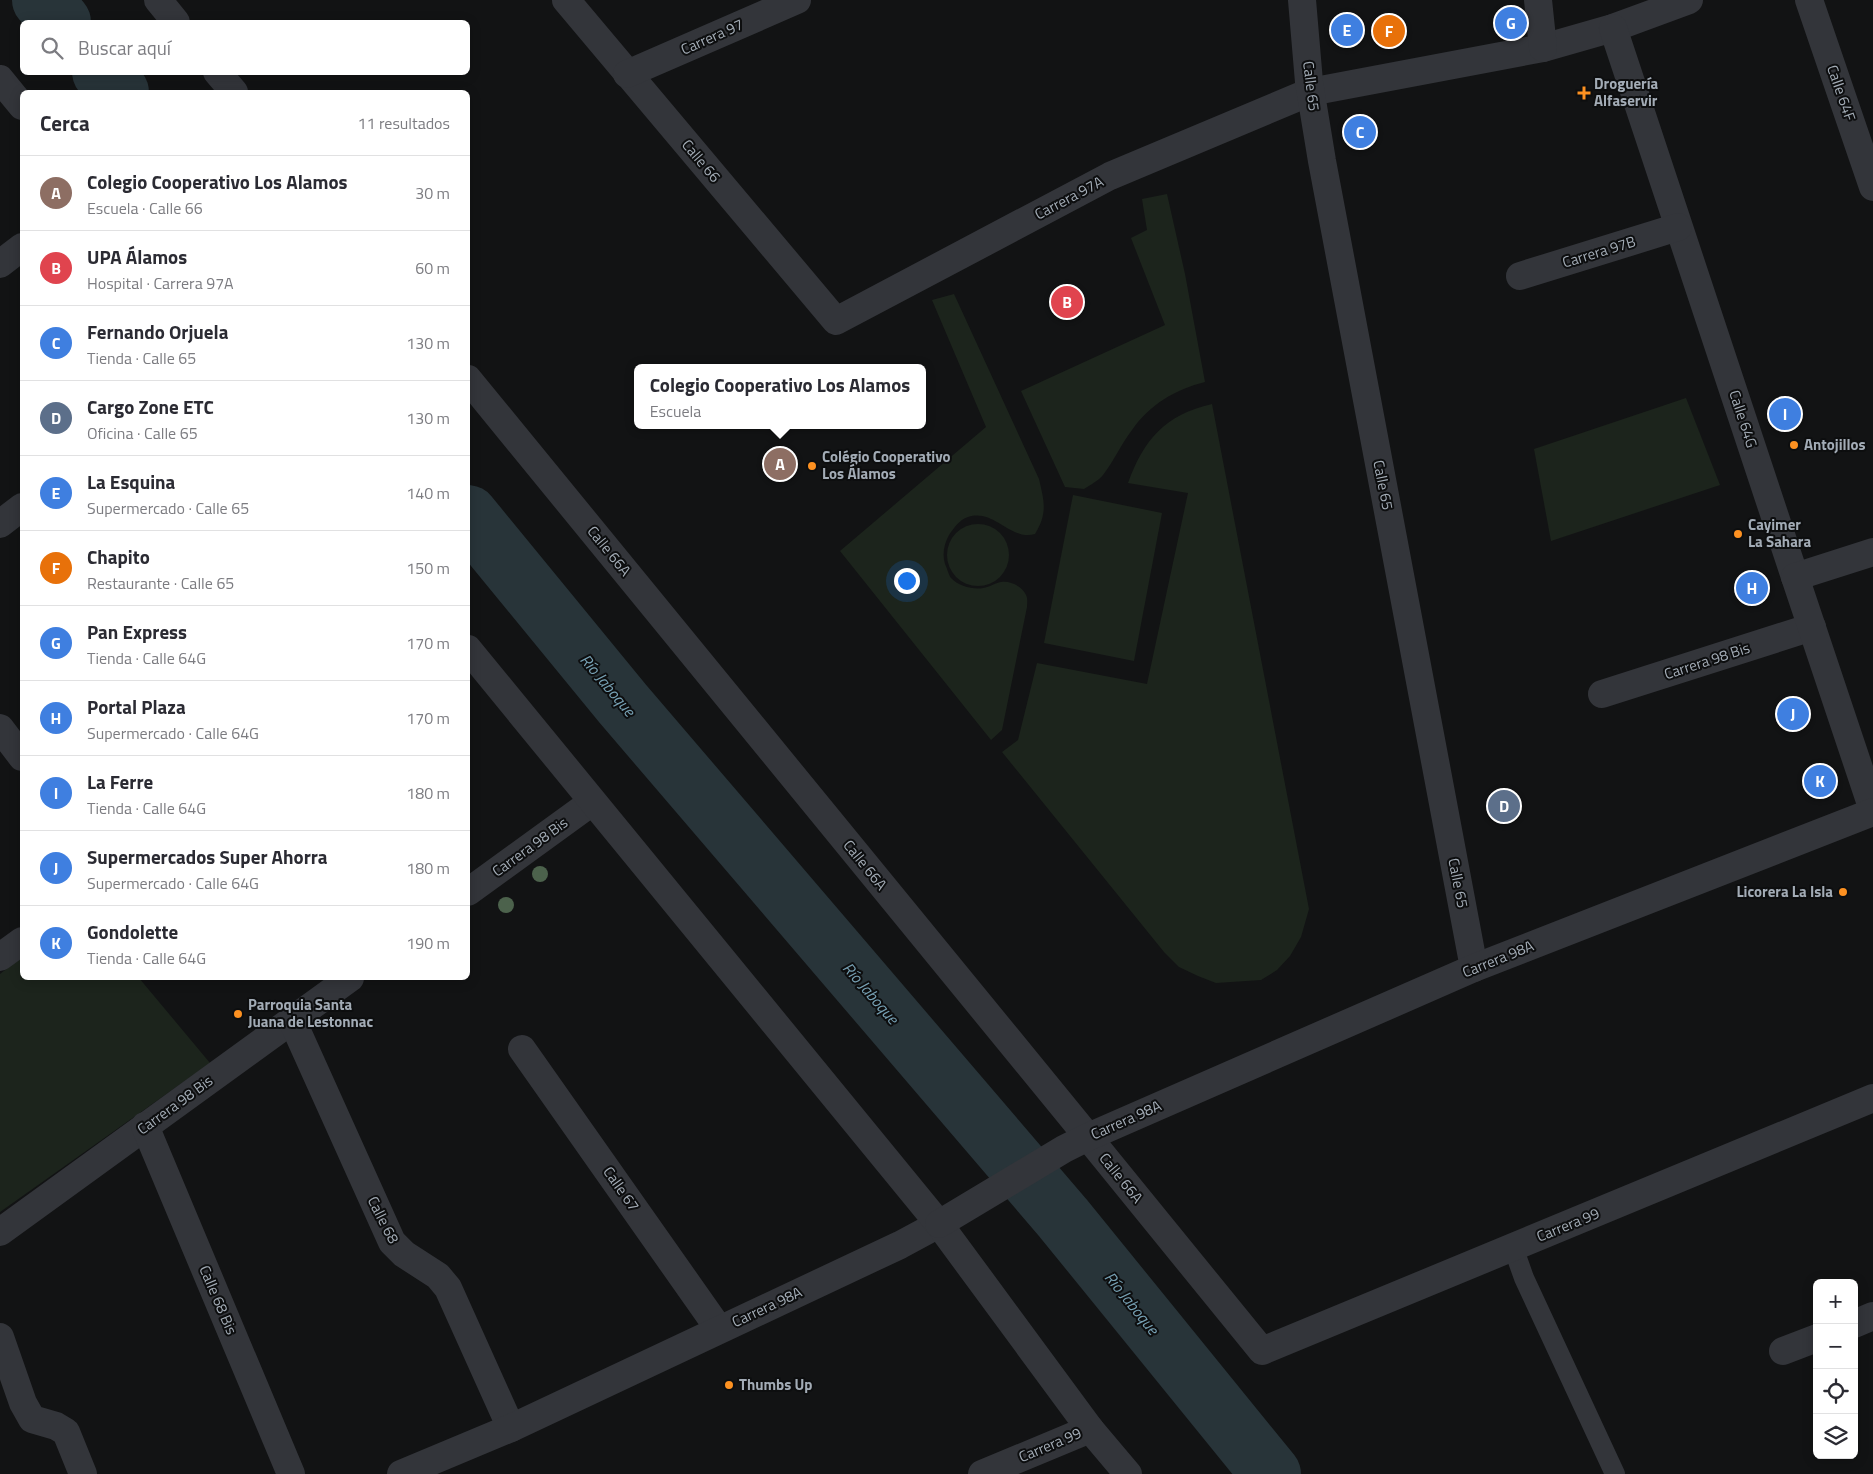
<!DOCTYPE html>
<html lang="es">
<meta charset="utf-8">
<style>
:root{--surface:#fff;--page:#f2f2f3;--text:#2b2b33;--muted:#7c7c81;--line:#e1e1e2;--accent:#8a592b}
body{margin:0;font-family:"Titillium Web",sans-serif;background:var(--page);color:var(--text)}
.controls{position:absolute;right:15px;bottom:15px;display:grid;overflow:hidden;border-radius:8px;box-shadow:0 2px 12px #0003}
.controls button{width:45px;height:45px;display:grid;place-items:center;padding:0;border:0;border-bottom:1px solid var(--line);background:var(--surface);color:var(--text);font:25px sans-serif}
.you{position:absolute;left:906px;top:580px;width:18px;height:18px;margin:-12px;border:4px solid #fff;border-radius:50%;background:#1a73e8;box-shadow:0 0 0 8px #1a73e833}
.badge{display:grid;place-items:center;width:32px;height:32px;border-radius:50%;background:var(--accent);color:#fff;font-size:16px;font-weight:700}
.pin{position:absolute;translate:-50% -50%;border:2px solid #fff;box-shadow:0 1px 5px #0006}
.popup{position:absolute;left:634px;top:364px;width:292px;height:65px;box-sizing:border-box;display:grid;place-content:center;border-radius:8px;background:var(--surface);filter:drop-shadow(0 1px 4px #0005);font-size:16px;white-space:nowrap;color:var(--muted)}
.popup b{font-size:19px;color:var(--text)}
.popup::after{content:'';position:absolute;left:50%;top:100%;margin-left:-10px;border:10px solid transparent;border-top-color:var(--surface)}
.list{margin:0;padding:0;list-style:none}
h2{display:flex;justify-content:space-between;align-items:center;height:65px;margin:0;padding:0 20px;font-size:21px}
h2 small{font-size:16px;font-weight:400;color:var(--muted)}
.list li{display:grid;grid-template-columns:32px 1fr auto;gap:15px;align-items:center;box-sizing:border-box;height:75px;padding:0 20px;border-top:1px solid var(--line)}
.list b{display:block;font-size:19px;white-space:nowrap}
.list p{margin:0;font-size:16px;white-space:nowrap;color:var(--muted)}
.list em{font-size:16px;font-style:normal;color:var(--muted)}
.icon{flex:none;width:28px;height:28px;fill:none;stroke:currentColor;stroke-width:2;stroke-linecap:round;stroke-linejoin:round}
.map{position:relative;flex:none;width:1873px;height:1474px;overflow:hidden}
.search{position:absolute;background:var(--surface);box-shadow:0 2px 12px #0003;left:20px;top:20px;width:450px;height:55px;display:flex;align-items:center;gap:12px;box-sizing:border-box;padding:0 18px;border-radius:8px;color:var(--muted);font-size:19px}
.panel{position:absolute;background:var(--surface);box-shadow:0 2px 12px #0003;left:20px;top:90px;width:450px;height:890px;border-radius:8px}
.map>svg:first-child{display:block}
.green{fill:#1c241c}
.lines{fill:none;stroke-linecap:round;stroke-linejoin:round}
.river{stroke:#283439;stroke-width:60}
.service{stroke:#33353a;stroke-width:20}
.pedestrian{stroke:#33353a;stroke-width:28}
.minor{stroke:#33353a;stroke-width:28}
.tertiary{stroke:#33353a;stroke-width:28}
.tree{fill:#4c624c}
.poi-dot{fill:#fd9121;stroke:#0d0e0f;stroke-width:2}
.labels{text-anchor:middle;stroke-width:4;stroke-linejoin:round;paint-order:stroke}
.street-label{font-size:15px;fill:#a3acb6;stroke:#0d0e0f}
.poi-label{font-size:15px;font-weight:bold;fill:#a3acb6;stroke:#0d0e0f;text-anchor:start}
.water-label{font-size:16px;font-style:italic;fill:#77a1b4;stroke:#0d0e0f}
</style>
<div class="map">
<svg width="1873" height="1474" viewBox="0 0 1873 1474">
<rect width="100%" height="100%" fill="#121314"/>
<g class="green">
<path d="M1167 194 1185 274 1205 382C1176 389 1149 405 1132 430 1121 444 1114 461 1103 475 1098 481 1090 485 1084 489L1065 487 1021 391 1165 325 1131 238 1147 230 1142 199Z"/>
<path d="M954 294 1039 479C1044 501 1048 513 1035 534 1010 541 994 508 968 517 959 520 954 528 949 535 944 544 942 554 945 564 947 568 949 576 951 578 958 586 974 590 983 588 990 587 995 583 1001 582 1010 580 1023 587 1026 595 1028 599 1027 603 1027 607L1002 730 991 740 840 551 986 427 932 300Z"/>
<path d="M1686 398 1720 485 1551 541 1534 449Z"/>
<path d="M1212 404 1309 909 1301 937 1290 956 1277 970 1261 980 1216 983 1198 976 1179 967 1164 952 1002 752 1018 740 1037 663 1147 684 1188 493 1128 483C1144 439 1165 415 1212 404Z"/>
<path d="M1073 495 1162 513 1134 661 1044 643Z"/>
<circle cx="978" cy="555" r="31"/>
<path d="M22 957V978H139L210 1063 0 1212V974Z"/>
</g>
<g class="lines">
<g class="river">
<path d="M42 0 61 22"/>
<path d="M102 72 119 92"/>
<path d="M468 515 623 704 1063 1218 1271 1474"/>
</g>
<path class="service" d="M1513 1247 1524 1278 1615 1474"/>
<g class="pedestrian">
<path d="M468 892 592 802"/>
<path d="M0 957 22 941"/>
<path d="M0 1232 350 978"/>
</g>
<g class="minor">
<path d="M566 0 836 321 1110 176 1310 92 1543 48 1613 28 1689 0"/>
<path d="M1302 0 1309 82 1322 161 1474 968"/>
<path d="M1538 0 1543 48"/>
<path d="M1809 0 1873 187"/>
<path d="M1613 28 1795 577"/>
<path d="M627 74 797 0"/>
<path d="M0 264 22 247"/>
<path d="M1520 276 1678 227"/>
<path d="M0 524 22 507"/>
<path d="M1602 694 1812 627"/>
<path d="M0 728 22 757"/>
<path d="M292 1020 392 1242 404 1254 438 1276 448 1288 511 1428"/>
<path d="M522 1049 719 1329"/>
<path d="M145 1126 291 1474"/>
<path d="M1088 1137 1262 1351 1873 1098"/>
<path d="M1854 1324 1873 1316"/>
<path d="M0 1337 23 1403 32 1419 56 1426 66 1432 83 1474"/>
<path d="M1783 1351 1817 1338"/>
<path d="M401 1474 511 1428 900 1245 939 1224"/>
<path d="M982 1474 1090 1429"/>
</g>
<g class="tertiary">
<path d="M158 0 176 22"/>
<path d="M217 72 234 92"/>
<path d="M0 79 22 106"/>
<path d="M468 379 1088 1137"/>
<path d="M1873 552 1795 577 1873 810"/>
<path d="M468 649 939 1224 1090 1429 1128 1474"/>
<path d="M939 1224 1064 1149 1088 1137 1474 968 1873 812"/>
</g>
</g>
<g class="tree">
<circle cx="540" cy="874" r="8"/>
<circle cx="506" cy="905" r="8"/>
</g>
<g class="poi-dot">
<path d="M1581.5 85.5h5v5h5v5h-5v5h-5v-5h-5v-5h5z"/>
<circle cx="1794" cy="445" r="5"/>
<circle cx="812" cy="466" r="5"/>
<circle cx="1738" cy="534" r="5"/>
<circle cx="1843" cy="892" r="5"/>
<circle cx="238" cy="1014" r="5"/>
<circle cx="729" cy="1385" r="5"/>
</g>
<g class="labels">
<g class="street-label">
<text transform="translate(712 37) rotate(-24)" y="5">Carrera 97</text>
<text transform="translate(1311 86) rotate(83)" y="5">Calle 65</text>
<text transform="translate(1841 93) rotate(71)" y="5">Calle 64F</text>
<text transform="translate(701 161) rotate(50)" y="5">Calle 66</text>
<text transform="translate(1069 198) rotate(-28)" y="5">Carrera 97A</text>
<text transform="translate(1599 252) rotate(-17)" y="5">Carrera 97B</text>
<text transform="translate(1743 419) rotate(72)" y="5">Calle 64G</text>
<text transform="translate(1383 485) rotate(79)" y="5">Calle 65</text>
<text transform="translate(609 551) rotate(51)" y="5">Calle 66A</text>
<text transform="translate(1707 661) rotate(-18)" y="5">Carrera 98 Bis</text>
<text transform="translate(530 847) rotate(-36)" y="5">Carrera 98 Bis</text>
<text transform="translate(865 865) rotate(51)" y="5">Calle 66A</text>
<text transform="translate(1458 883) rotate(79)" y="5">Calle 65</text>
<text transform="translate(1498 959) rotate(-22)" y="5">Carrera 98A</text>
<text transform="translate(175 1105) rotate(-36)" y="5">Carrera 98 Bis</text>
<text transform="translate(1126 1120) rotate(-24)" y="5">Carrera 98A</text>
<text transform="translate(1121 1178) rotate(51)" y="5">Calle 66A</text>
<text transform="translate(621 1189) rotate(55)" y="5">Calle 67</text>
<text transform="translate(383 1220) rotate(63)" y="5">Calle 68</text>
<text transform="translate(1568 1225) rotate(-22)" y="5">Carrera 99</text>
<text transform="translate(218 1300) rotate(67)" y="5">Calle 68 Bis</text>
<text transform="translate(767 1307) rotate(-25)" y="5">Carrera 98A</text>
<text transform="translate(1050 1445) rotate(-23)" y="5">Carrera 99</text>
</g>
<g class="poi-label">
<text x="1594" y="89">Droguería<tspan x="1594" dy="17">Alfaservir</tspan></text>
<text x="1804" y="450">Antojillos</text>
<text x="822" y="462">Colégio Cooperativo<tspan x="822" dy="17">Los Álamos</tspan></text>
<text x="1748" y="530">Cayimer<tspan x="1748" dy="17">La Sahara</tspan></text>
<text x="1833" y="897" text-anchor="end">Licorera La Isla</text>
<text x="248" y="1010">Parroquia Santa<tspan x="248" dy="17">Juana de Lestonnac</tspan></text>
<text x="739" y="1390">Thumbs Up</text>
</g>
<g class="water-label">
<text transform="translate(608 685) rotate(50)" y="6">Río Jaboque</text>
<text transform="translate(871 993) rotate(49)" y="6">Río Jaboque</text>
<text transform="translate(1132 1303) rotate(51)" y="6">Río Jaboque</text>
</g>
</g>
</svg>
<div class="controls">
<button>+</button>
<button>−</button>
<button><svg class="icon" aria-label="locate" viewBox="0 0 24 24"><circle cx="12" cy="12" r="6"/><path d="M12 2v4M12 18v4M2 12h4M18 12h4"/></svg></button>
<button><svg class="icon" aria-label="layers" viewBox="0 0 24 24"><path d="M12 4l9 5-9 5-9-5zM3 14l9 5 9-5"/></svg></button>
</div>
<div class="you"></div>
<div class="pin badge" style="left:780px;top:464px;background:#8d6e63">A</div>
<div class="popup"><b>Colegio Cooperativo Los Alamos</b>Escuela</div>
<div class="pin badge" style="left:1067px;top:302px;background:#e0444e">B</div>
<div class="pin badge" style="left:1360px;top:132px;background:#3f7fe0">C</div>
<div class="pin badge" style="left:1504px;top:806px;background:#5c6f8a">D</div>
<div class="pin badge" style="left:1347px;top:30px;background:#3f7fe0">E</div>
<div class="pin badge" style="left:1389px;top:31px;background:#e8710a">F</div>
<div class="pin badge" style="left:1511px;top:23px;background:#3f7fe0">G</div>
<div class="pin badge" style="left:1752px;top:588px;background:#3f7fe0">H</div>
<div class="pin badge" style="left:1785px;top:414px;background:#3f7fe0">I</div>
<div class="pin badge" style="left:1793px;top:714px;background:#3f7fe0">J</div>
<div class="pin badge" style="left:1820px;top:781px;background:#3f7fe0">K</div>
<div class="search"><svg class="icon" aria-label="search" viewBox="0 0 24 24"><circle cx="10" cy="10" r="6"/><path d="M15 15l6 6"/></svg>Buscar aquí</div>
<section class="panel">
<h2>Cerca<small>11 resultados</small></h2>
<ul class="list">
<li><span class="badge" style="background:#8d6e63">A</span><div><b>Colegio Cooperativo Los Alamos</b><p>Escuela · Calle 66</p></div><em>30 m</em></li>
<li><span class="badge" style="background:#e0444e">B</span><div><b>UPA Álamos</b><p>Hospital · Carrera 97A</p></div><em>60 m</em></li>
<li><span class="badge" style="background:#3f7fe0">C</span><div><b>Fernando Orjuela</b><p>Tienda · Calle 65</p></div><em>130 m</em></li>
<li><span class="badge" style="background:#5c6f8a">D</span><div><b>Cargo Zone ETC</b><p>Oficina · Calle 65</p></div><em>130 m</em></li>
<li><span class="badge" style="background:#3f7fe0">E</span><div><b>La Esquina</b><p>Supermercado · Calle 65</p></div><em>140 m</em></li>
<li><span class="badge" style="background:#e8710a">F</span><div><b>Chapito</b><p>Restaurante · Calle 65</p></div><em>150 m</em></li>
<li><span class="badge" style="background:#3f7fe0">G</span><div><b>Pan Express</b><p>Tienda · Calle 64G</p></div><em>170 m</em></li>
<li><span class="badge" style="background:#3f7fe0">H</span><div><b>Portal Plaza</b><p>Supermercado · Calle 64G</p></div><em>170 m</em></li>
<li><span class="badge" style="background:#3f7fe0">I</span><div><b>La Ferre</b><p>Tienda · Calle 64G</p></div><em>180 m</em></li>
<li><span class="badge" style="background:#3f7fe0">J</span><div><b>Supermercados Super Ahorra</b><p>Supermercado · Calle 64G</p></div><em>180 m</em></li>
<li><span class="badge" style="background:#3f7fe0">K</span><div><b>Gondolette</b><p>Tienda · Calle 64G</p></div><em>190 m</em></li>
</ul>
</section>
</div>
